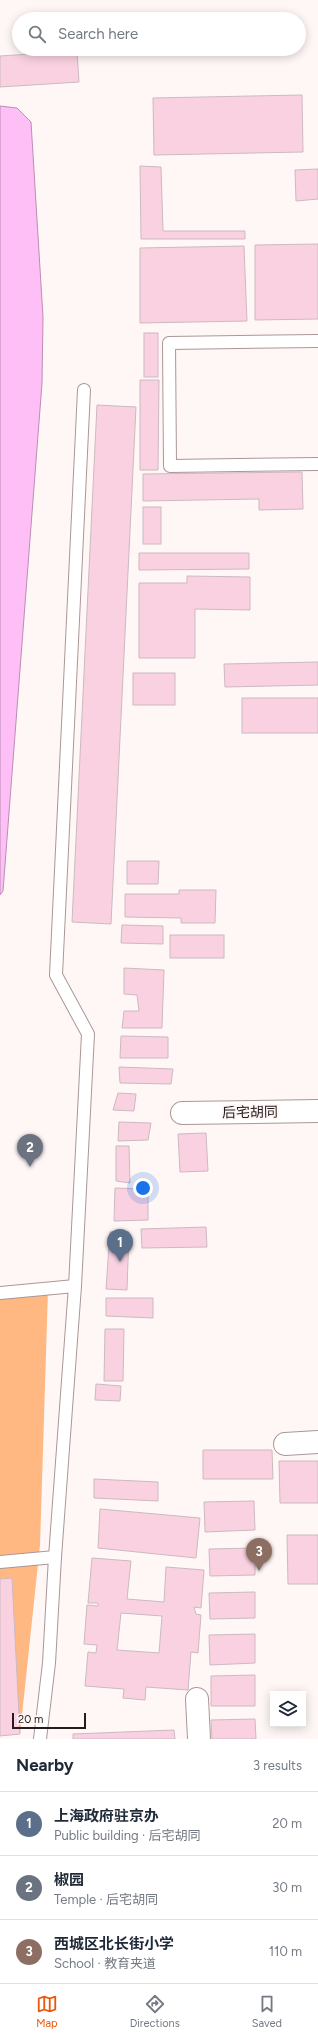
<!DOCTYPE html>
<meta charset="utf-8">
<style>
:root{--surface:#fff;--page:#f6f6f7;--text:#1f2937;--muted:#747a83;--line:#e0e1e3;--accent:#ea580c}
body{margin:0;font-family:Figtree,"Noto Sans SC",sans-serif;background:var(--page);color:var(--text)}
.controls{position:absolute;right:12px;bottom:12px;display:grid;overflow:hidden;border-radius:0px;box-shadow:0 2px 10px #0003}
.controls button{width:36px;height:36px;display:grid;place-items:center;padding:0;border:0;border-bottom:1px solid var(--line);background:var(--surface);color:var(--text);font:20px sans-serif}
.scale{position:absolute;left:12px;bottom:10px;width:74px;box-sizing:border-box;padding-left:4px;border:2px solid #241c1d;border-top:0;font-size:11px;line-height:14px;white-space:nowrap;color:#241c1d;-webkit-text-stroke:3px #fff6f6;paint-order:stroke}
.you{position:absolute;left:143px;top:1188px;width:14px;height:14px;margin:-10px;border:3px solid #fff;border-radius:50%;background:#1a73e8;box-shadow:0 0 0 6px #1a73e833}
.badge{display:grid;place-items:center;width:26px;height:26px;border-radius:50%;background:var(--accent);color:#fff;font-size:13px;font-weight:700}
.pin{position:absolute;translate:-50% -33px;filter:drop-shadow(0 1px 2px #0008)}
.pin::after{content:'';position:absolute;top:21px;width:14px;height:12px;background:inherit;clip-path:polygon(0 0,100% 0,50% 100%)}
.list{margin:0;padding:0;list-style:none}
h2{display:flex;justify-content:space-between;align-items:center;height:52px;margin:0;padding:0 16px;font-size:17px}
h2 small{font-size:13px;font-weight:400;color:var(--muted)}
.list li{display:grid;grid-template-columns:26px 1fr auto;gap:12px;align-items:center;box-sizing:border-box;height:64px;padding:0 16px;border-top:1px solid var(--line)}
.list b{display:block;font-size:15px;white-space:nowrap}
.list p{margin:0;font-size:13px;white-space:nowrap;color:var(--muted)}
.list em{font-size:13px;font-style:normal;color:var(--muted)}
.icon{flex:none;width:22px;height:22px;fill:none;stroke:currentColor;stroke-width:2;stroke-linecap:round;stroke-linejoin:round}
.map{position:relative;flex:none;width:318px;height:1739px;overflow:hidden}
.search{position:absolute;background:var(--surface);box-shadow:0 2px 10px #0003;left:12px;right:12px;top:12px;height:44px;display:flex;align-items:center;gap:10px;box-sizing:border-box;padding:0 14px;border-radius:22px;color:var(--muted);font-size:15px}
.sheet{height:244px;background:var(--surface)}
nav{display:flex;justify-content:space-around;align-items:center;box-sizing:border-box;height:56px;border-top:1px solid var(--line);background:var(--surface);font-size:11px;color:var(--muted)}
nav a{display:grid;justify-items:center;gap:2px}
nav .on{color:var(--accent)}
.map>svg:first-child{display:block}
.green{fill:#ffb881}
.water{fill:#fdbff5;stroke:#bc8eb4}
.building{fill:#fad1e1;stroke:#ccbac1;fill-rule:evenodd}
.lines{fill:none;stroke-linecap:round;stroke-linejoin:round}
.service-casing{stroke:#aa9798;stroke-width:14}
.minor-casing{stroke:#aa9798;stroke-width:24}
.service{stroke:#fff;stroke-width:12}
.minor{stroke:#fff;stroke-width:22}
.labels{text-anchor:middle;stroke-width:3.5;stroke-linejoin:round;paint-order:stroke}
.street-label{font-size:14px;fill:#241c1d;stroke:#fff6f6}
</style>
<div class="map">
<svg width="318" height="1739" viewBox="0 0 318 1739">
<rect width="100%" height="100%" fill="#fff6f6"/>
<path class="green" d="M48 1289 40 1545 20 1734 0 1736V1293Z"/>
<path class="water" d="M0 106 17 108 31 122 43 317 42 383 3 891 0 895Z"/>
<g class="building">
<path d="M77 51 79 82 0 87V56Z"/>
<path d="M302 95 303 152 154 155 153 98Z"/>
<path d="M140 166 161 167 163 231H245V239H141Z"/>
<path d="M318 169V199L296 201 295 170Z"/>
<path d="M318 244V319L255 320V245Z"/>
<path d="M244 246 247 321 140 323V248Z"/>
<rect x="144" y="333" width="14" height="44"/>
<path d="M140 380H159L158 470H140Z"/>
<path d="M97 405 136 407 111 924 72 922Z"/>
<path d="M302 472 303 509 259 510V499L143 501V474Z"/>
<rect x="143" y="507" width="18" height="37"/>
<path d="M139 553H249V569L139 570Z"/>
<path d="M187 576 250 577V610L195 609V658H139V583H187Z"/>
<path d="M318 662V685L225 687 224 664Z"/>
<rect x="133" y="673" width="42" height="32"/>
<rect x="242" y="698" width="76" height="35"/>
<path d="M127 861H159L158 884H127Z"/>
<path d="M179 890H216L215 923H181V918L125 917V894H179Z"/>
<path d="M122 925 163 926V944L121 943Z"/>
<rect x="170" y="935" width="54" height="23"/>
<path d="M124 968 164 970 162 1028H122L124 1011H139L137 995 124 994Z"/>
<path d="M121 1036 168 1037V1058H120Z"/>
<path d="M119 1067 173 1069 171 1084 120 1083Z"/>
<path d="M118 1093 136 1094 134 1111 113 1110Z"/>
<path d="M119 1122 151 1123 148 1140 118 1141Z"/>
<path d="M206 1133 208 1171 180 1172 178 1134Z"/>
<path d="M116 1146H129L130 1183 116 1181Z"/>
<path d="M115 1188 148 1189V1220L114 1221Z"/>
<path d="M206 1227 207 1247 142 1248 141 1229Z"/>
<path d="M110 1232H129L127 1290 106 1289Z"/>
<path d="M106 1298H153V1318L106 1316Z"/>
<path d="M105 1329H124L123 1381H104Z"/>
<path d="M96 1384 121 1386 120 1401 95 1400Z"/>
<path d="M203 1450H272L273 1479H203Z"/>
<path d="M279 1461H318V1503H280Z"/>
<path d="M94 1479 158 1482V1501L94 1498Z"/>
<path d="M254 1501 255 1530 205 1532 204 1502Z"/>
<path d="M100 1509 200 1518 196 1558 98 1548Z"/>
<path d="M287 1535H318V1584H288Z"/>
<path d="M255 1548V1575L210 1576 209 1549Z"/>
<path d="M92 1558 131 1561 127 1599 164 1602 166 1567 204 1570 201 1608 194 1607 196 1614 201 1615 198 1653 191 1652 188 1690 146 1687 145 1700 123 1698 124 1689 85 1686 88 1652 96 1653 97 1645 84 1644 87 1605 98 1606V1603H88ZM121 1613 162 1616 159 1653 117 1650Z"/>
<path d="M12 1578 20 1734 0 1736V1579Z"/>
<path d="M255 1592V1618L210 1619 209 1593Z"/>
<path d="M255 1634V1663L210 1665 209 1635Z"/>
<path d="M255 1675V1706H211V1676Z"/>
<path d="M255 1719 256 1739H212L211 1720Z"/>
<path d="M174 1730 175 1739H73V1734Z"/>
</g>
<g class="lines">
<defs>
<g id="service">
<path d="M318 341 169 343 170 466 318 464"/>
<path d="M0 1293 75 1286"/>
<path d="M0 1562 55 1557"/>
<path d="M40 1739 49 1663 55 1557 75 1286 88 1034 56 975 84 390"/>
</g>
<g id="minor">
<path d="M182 1113 318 1111"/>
<path d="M285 1444 318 1442"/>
<path d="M197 1699 199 1739"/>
</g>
</defs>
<use href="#service" class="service-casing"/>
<use href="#minor" class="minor-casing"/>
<use href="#service" class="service"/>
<use href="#minor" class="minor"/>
</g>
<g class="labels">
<g class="street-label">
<text transform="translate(250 1112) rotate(-1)" y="5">后宅胡同</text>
</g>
</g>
</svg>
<div class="controls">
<button><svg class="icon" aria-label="layers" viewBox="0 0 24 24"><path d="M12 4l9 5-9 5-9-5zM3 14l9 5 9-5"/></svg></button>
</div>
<div class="scale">20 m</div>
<div class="you"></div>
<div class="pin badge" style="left:120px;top:1262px;background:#5c6f8a">1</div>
<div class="pin badge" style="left:30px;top:1167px;background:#6b7280">2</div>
<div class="pin badge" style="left:259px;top:1571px;background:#8d6e63">3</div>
<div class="search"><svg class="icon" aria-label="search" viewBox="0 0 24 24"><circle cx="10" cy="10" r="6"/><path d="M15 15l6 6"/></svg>Search here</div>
</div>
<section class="sheet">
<h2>Nearby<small>3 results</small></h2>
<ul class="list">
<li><span class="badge" style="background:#5c6f8a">1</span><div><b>上海政府驻京办</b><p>Public building · 后宅胡同</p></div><em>20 m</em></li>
<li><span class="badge" style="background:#6b7280">2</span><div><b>椒园</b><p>Temple · 后宅胡同</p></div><em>30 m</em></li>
<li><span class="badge" style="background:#8d6e63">3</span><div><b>西城区北长街小学</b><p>School · 教育夹道</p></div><em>110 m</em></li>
</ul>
</section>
<nav>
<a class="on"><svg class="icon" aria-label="map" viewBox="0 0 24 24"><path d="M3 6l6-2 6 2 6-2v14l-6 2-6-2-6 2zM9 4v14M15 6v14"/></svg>Map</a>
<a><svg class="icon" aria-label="directions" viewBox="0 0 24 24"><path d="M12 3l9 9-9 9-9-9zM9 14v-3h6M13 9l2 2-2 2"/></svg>Directions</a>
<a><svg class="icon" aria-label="saved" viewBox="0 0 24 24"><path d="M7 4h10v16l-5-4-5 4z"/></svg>Saved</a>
</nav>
